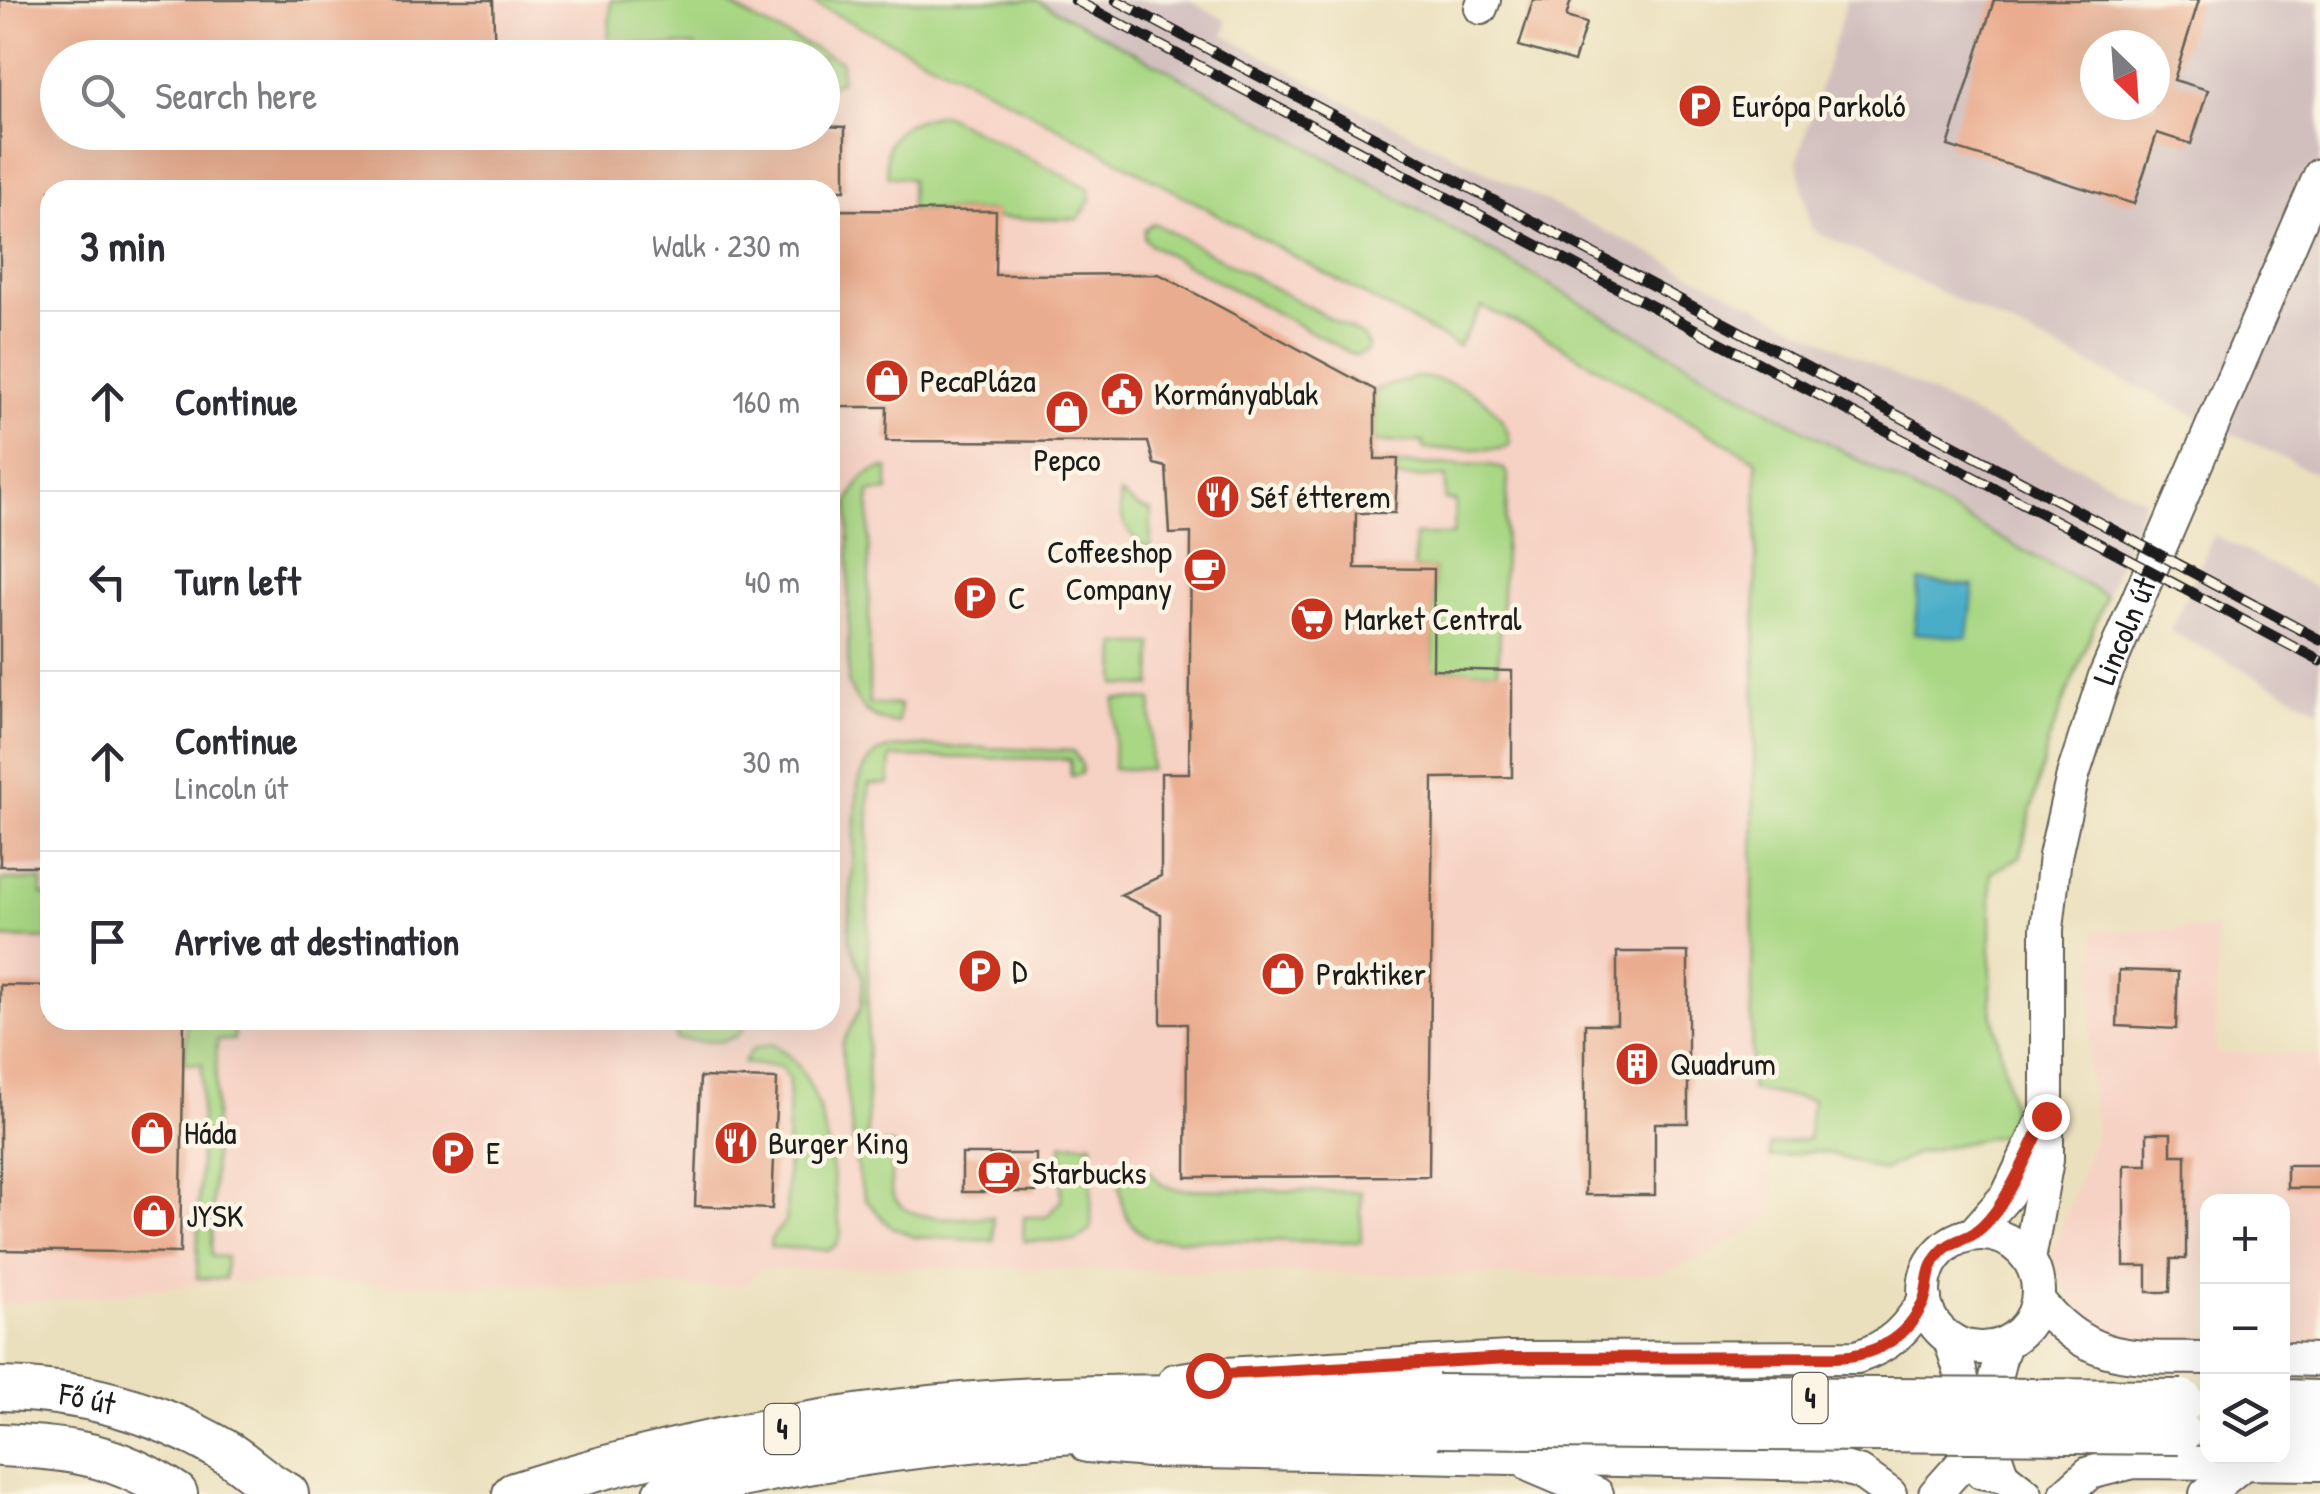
<!DOCTYPE html>
<meta charset="utf-8">
<style>
:root{--surface:#fff;--page:#f2f2f3;--text:#2b2b33;--muted:#7c7c81;--line:#e1e1e2}
body{margin:0;font-family:"Patrick Hand",sans-serif;background:var(--page);color:var(--text)}
.controls{position:absolute;right:30px;bottom:30px;display:grid;overflow:hidden;border-radius:20px;box-shadow:0 10px 40px #0002}
.controls button{width:90px;height:90px;display:grid;place-items:center;padding:0;border:0;border-bottom:2px solid var(--line);background:var(--surface);color:var(--text);font:50px sans-serif}
.compass{position:absolute;left:2080px;top:30px;width:90px;height:90px;border-radius:50%;background:var(--surface);box-shadow:0 10px 40px #0002;rotate:155deg}
.stop{position:absolute;width:30px;height:30px;margin:-22px;border:8px solid #c8321e;border-radius:50%;background:#fff}
.stop.end{background:#c8321e;border-color:#fff;box-shadow:0 2px 10px #0008}
.list{margin:0;padding:0;list-style:none}
h2{display:flex;justify-content:space-between;align-items:center;height:130px;margin:0;padding:0 40px;font-size:42px}
h2 small{font-size:32px;font-weight:400;color:var(--muted)}
.list li{display:grid;grid-template-columns:65px 1fr auto;gap:30px;align-items:center;box-sizing:border-box;height:180px;padding:0 40px;border-top:2px solid var(--line)}
.list b{display:block;font-size:38px;white-space:nowrap}
.list p{margin:0;font-size:32px;white-space:nowrap;color:var(--muted)}
.list em{font-size:32px;font-style:normal;color:var(--muted)}
.icon{flex:none;width:55px;height:55px;fill:none;stroke:currentColor;stroke-width:2;stroke-linecap:round;stroke-linejoin:round}
.map{position:relative;flex:none;width:2320px;height:1494px;overflow:hidden}
.search{position:absolute;background:var(--surface);box-shadow:0 10px 40px #0002;left:40px;top:40px;width:800px;height:110px;display:flex;align-items:center;gap:25px;box-sizing:border-box;padding:0 35px;border-radius:55px;color:var(--muted);font-size:38px}
.panel{position:absolute;background:var(--surface);box-shadow:0 10px 40px #0002;left:40px;top:180px;width:800px;height:850px;border-radius:30px}
.map>svg:first-child{display:block}
.built{fill:#f6d2c4;fill-rule:evenodd}
.industrial{fill:#d1bfbe;fill-rule:evenodd}
.green{fill:#a9d784;stroke:#627a50;stroke-width:2.5}
.water{fill:#49adc8;stroke:#326472;stroke-width:2.5}
.building{fill:#eaac8e;fill-rule:evenodd}
.lines{fill:none;stroke-linecap:round;stroke-linejoin:round}
.minor-casing{stroke:#646155;stroke-width:36}
.major-casing{stroke:#646155;stroke-width:46}
.minor{stroke:#fff;stroke-width:32}
.major{stroke:#fff;stroke-width:42}
.rail-casing{stroke:#1c1c1c;stroke-width:11}
.rail{stroke:#fcf5e5;stroke-width:8;stroke-dasharray:22;stroke-linecap:butt}
.major-bridge-casing{stroke:#646155;stroke-width:46;stroke-linecap:butt}
.major-bridge{stroke:#fff;stroke-width:42}
.route{stroke:#c8321e;stroke-width:12}
.labels{text-anchor:middle;stroke-width:9;stroke-linejoin:round;paint-order:stroke}
.shield{fill:#fcf5e5;stroke:#5f5d58;stroke-width:2.5}
.shield-label{font-size:30px;font-weight:bold;fill:#1c1c1c}
.poi-label{font-size:32px;fill:#1c1c1c;stroke:#fcf5e5;text-anchor:start}
.street-label{font-size:32px;fill:#1c1c1c;stroke:#fcf5e5}
</style>
<div class="map">
<svg width="2320" height="1494" viewBox="0 0 2320 1494">
<rect width="100%" height="100%" fill="#fcf5e5"/>
<filter id="ink" filterUnits="userSpaceOnUse"><feTurbulence type="fractalNoise" baseFrequency=".01" numOctaves="2"/><feDisplacementMap in="SourceGraphic" scale="20" xChannelSelector="R" yChannelSelector="G"/><feConvolveMatrix kernelMatrix="1 2 1 2 8 2 1 2 1" color-interpolation-filters="sRGB"/></filter>
<filter id="wash" filterUnits="userSpaceOnUse"><feTurbulence type="fractalNoise" baseFrequency=".0048" numOctaves="4" result="noise"/><feDisplacementMap in="SourceGraphic" scale="40" xChannelSelector="R" yChannelSelector="G"/><feGaussianBlur stdDeviation="2.25" result="paint"/><feColorMatrix in="noise" values="0 0 0 0 0 0 0 0 0 0 0 0 0 0 0 0 0 1.4 0 .05"/><feComposite in="paint" operator="in"/></filter>
<g filter="url(#wash)">
<rect width="100%" height="100%" fill="#ebe0be"/>
<g class="built">
<path d="M0 0H807L995 93 1457 345 1481 306 1539 333 1757 461 1752 1090 1812 1099 1808 1140 1770 1145 1772 1215 1709 1255 1666 1272 1624 1277 896 1267 758 1269 747 1285 710 1287 225 1282 0 1305ZM58 58H822V132H58ZM50 190H830V1020H50Z"/>
<path d="M2216 929V1053L2320 1056V1347L2283 1346 2282 1202H2208L2207 1344 2114 1341 2083 1321 2051 1257 2096 1133 2088 1067 2095 931Z"/>
</g>
<g class="industrial">
<path d="M1036 0H1190L1227 21 1224 35 1355 106 2145 500 2106 596 1781 417 1245 111Z"/>
<path d="M1847 0H2320V476L1811 229 1797 161ZM2095 45H2155V105H2095Z"/>
<path d="M2214 535 2320 590V710L2170 631Z"/>
</g>
<g class="green">
<path d="M611 0H723L758 22 841 61V80L832 85H823L822 58 697 57 695 46 608 44Z"/>
<path d="M807 0H1036L1245 111 1781 417 2106 596 2048 742 2020 857 1991 873V1005L2013 1112 2002 1135 1917 1153 1883 1171 1831 1154 1812 1151 1770 1158V1145L1808 1139 1812 1100 1751 1090 1757 461 1539 333 1482 307 1458 346 995 93Z"/>
<path d="M943 114 1089 188 1091 200 1078 219 996 218 995 211 910 210 911 179 888 176C879 133 905 120 943 114Z"/>
<path d="M1154 223 1364 337 1368 346 1367 351 1357 356 1352 354 1149 244 1144 237 1145 229Z"/>
<path d="M1416 377C1455 378 1506 402 1510 444L1502 449H1424L1423 442H1375V390Z"/>
<path d="M1398 464 1491 465 1504 469 1508 476 1498 671 1433 669 1434 569H1414L1415 535H1453L1456 501 1445 500 1446 477 1397 478Z"/>
<path d="M888 468V491L869 492V704L900 705 898 723C873 723 857 706 848 683L849 501C859 481 865 470 888 468Z"/>
<path d="M1120 494 1138 507 1151 511 1150 551C1127 535 1119 522 1120 494Z"/>
<path d="M1117 644H1153L1152 686 1116 685Z"/>
<path d="M1115 699 1152 700 1150 769H1113Z"/>
<path d="M917 746 1073 751 1082 765 1081 774 1071 776 1070 759 891 757 889 784H869L867 1144 893 1145C893 1159 889 1179 892 1192 901 1226 968 1217 993 1217L994 1241 914 1237 890 1226 866 1200 859 1180 843 1069 842 1044 861 1006 863 978 849 939V926L858 785C869 749 882 748 917 746Z"/>
<path d="M0 880H42V895L50 896V939L0 938Z"/>
<path d="M187 1020H234V1040H217L211 1256 226 1257 225 1279 197 1278 202 1064 185 1063Z"/>
<path d="M592 1020H744L746 1025C733 1050 699 1040 676 1039V1021Z"/>
<path d="M771 1044C830 1069 830 1178 841 1233L837 1245 829 1250 770 1247 771 1239 786 1220 789 1081 782 1067 743 1063 752 1049Z"/>
<path d="M1092 1143 1091 1229 1076 1241H1023L1024 1217H1046L1061 1200 1062 1144Z"/>
<path d="M1119 1169H1148L1161 1184 1174 1189 1361 1192V1242L1151 1239C1121 1224 1120 1200 1119 1169Z"/>
</g>
<path class="water" d="M1919 581 1974 586 1968 638 1914 633Z"/>
<g id="blocks">
<g class="building">
<path d="M0 0H493L495 58H58V132H822V126L845 127V190H50V866H0Z"/>
<path d="M1533 0H1571L1566 17 1586 23 1574 62 1519 46Z"/>
<path d="M1994 0H2199L2174 80 2208 90 2191 144 2157 133 2134 204 1948 146ZM2095 45H2155V105H2095Z"/>
<path d="M830 210 996 211 995 275 1159 274 1375 390V459H1398L1395 513H1356L1355 568 1434 569 1433 669 1512 671V777L1433 778 1429 1176 1186 1177 1187 1024H1161V914L1120 895 1161 876V773H1189L1191 533 1170 534 1166 467 1154 464 1148 442 886 441 887 407H830Z"/>
<path d="M1617 952H1688V1123H1655V1195H1585V1024H1617Z"/>
<path d="M2119 970 2178 972 2176 1029 2117 1026Z"/>
<path d="M0 985 50 986V1020H184L180 1253 0 1250Z"/>
<path d="M700 1077 777 1079 772 1209 695 1206Z"/>
<path d="M2147 1133H2171V1155H2186V1259H2171L2170 1292H2147V1266H2124V1165H2147Z"/>
<rect x="962" y="1154" width="74" height="38"/>
<rect x="2287" y="1165" width="33" height="23"/>
</g>
</g>
</g>
<g filter="url(#ink)">
<use href="#blocks" fill-opacity="0" stroke="#646155" stroke-width="2.5"/>
<g class="lines">
<defs>
<g id="minor">
<path d="M1481 8 1484 0"/>
<path d="M1973 1234 2008 1194 2041 1124"/>
<circle cx="1981" cy="1291" r="57"/>
<path id="s1" d="M2029 1260 2047 1160V929L2055 856 2073 775 2105 676 2320 175"/>
<path d="M2038 1300C2089 1364 2133 1357 2208 1358"/>
<path d="M2282 1359 2320 1360"/>
<path d="M1175 1380 1207 1375 1509 1358 1857 1357C1891 1346 1907 1329 1925 1299"/>
<path d="M1087 1446 1149 1451 1831 1464 1861 1473 1890 1494"/>
<path d="M1531 1466 1597 1494"/>
<path d="M1981 1472 2003 1476 2026 1494"/>
<path d="M2003 1476C1984 1434 1990 1385 2005 1343"/>
<path d="M1935 1494 1969 1456C1970 1409 1966 1382 1949 1338"/>
<path d="M2066 1494 2089 1473 2134 1462 2320 1464"/>
<path d="M2206 1494 2244 1463"/>
</g>
<g id="major">
<path id="s2" d="M0 1389C81 1390 154 1410 223 1450 246 1463 263 1483 287 1494"/>
<path d="M2282 1401 2320 1402"/>
<path d="M2282 1434H2320"/>
<path d="M0 1445C71 1448 116 1454 176 1494"/>
<path d="M514 1494C689 1439 874 1405 1058 1398 1184 1394 1312 1397 1438 1396"/>
<path d="M665 1494C806 1456 971 1438 1118 1429 1224 1424 1332 1427 1438 1426"/>
</g>
</defs>
<use href="#minor" class="minor-casing"/>
<use href="#major" class="major-casing"/>
<use href="#minor" class="minor"/>
<use href="#major" class="major"/>
<defs>
<g id="rail">
<path d="M1075 0 2320 661"/>
<path d="M1116 0 2320 640"/>
</g>
</defs>
<use href="#rail" class="rail-casing"/>
<use href="#rail" class="rail"/>
<defs>
<g id="major-bridge">
<path d="M1438 1396 2182 1401"/>
<path d="M1438 1426 2179 1433"/>
</g>
</defs>
<use href="#major-bridge" class="major-bridge-casing"/>
<use href="#major-bridge" class="major-bridge"/>
</g>
</g>
<g class="lines" filter="url(#ink)">
<path class="route" d="M1208 1375 1509 1358 1836 1357C1874 1356 1906 1339 1923 1303 1930 1285 1925 1269 1940 1253 1949 1242 1961 1241 1973 1234 2004 1215 2030 1148 2046 1116"/>
</g>
<defs>
<symbol id="parking-disc" viewBox="-11 -11 22 22"><circle r="9.5" fill="#c8321e" stroke="#fcf5e5"/><path d="M-3.5-5.5H1a3.5 3.5 0 0 1 0 7H-1V5.5H-3.5ZM-1-3.4V-.6H.8a1.4 1.4 0 0 0 0-2.8Z" fill="#fff"/></symbol>
<symbol id="shop-disc" viewBox="-11 -11 22 22"><circle r="9.5" fill="#c8321e" stroke="#fcf5e5"/><path d="M-5-2.5h2.3a2.7 3.5 0 0 1 5.4 0H5L5.5 6h-11ZM-1.5-2.5h3a1.5 2.3 0 0 0-3 0Z" fill="#fff"/></symbol>
<symbol id="civic-disc" viewBox="-11 -11 22 22"><circle r="9.5" fill="#c8321e" stroke="#fcf5e5"/><path d="M-.6-6.5H3V-4.5H.6V-3L4-1V1h2V6H-6V1h2V-1L-.6-3ZM-1.2 2.5V6h2.4V2.5Z" fill="#fff"/></symbol>
<symbol id="restaurant-disc" viewBox="-11 -11 22 22"><circle r="9.5" fill="#c8321e" stroke="#fcf5e5"/><path d="M-5-6h1v4h1v-4h1v4h1v-4h1v5L-1.5 .5V6h-2V.5L-5-1ZM5-6V6H3V1.5H1.5Q1.5-4 5-6Z" fill="#fff"/></symbol>
<symbol id="cafe-disc" viewBox="-11 -11 22 22"><circle r="9.5" fill="#c8321e" stroke="#fcf5e5"/><path d="M-5.5-4.5H6V0H3Q3 3.5 0 3.5H-2.5Q-5.5 3.5-5.5 0ZM3-3.2v2h1.7v-2ZM-6 4.5H4V6H-6Z" fill="#fff"/></symbol>
<symbol id="supermarket-disc" viewBox="-11 -11 22 22"><circle r="9.5" fill="#c8321e" stroke="#fcf5e5"/><path d="M-6-5.5h2.5l.6 2H6L4.5 2H-2.5L-4.4-4H-6ZM-1.5 3.2a1.3 1.3 0 1 0 .1 0ZM3 3.2a1.3 1.3 0 1 0 .1 0Z" fill="#fff"/></symbol>
<symbol id="building-disc" viewBox="-11 -11 22 22"><circle r="9.5" fill="#c8321e" stroke="#fcf5e5"/><path d="M-4-6H4V6H1V3H-1V6H-4ZM-2.5-4.3h1.7v1.8h-1.7ZM.8-4.3h1.7v1.8H.8ZM-2.5-1h1.7V.8h-1.7ZM.8-1h1.7V.8H.8Z" fill="#fff"/></symbol>
</defs>
<g fill-rule="evenodd">
<use href="#parking-disc" x="1675" y="81" width="50" height="50"/>
<use href="#shop-disc" x="862" y="356" width="50" height="50"/>
<use href="#civic-disc" x="1097" y="369" width="50" height="50"/>
<use href="#shop-disc" x="1042" y="387" width="50" height="50"/>
<use href="#restaurant-disc" x="1193" y="472" width="50" height="50"/>
<use href="#cafe-disc" x="1180" y="545" width="50" height="50"/>
<use href="#parking-disc" x="950" y="573" width="50" height="50"/>
<use href="#supermarket-disc" x="1287" y="594" width="50" height="50"/>
<use href="#parking-disc" x="955" y="946" width="50" height="50"/>
<use href="#shop-disc" x="1258" y="949" width="50" height="50"/>
<use href="#building-disc" x="1612" y="1039" width="50" height="50"/>
<use href="#shop-disc" x="127" y="1108" width="50" height="50"/>
<use href="#restaurant-disc" x="711" y="1118" width="50" height="50"/>
<use href="#parking-disc" x="428" y="1128" width="50" height="50"/>
<use href="#cafe-disc" x="974" y="1148" width="50" height="50"/>
<use href="#shop-disc" x="129" y="1191" width="50" height="50"/>
</g>
<g class="labels">
<g class="shield">
<rect x="1792.5" y="1373" width="35" height="50" rx="8"/>
<rect x="764.5" y="1404" width="35" height="50" rx="8"/>
</g>
<g class="shield-label">
<text x="1810" y="1408">4</text>
<text x="782" y="1439">4</text>
</g>
<g class="poi-label">
<text x="1732" y="117">Európa Parkoló</text>
<text x="920" y="392">PecaPláza</text>
<text x="1154" y="405">Kormányablak</text>
<text x="1067" y="471" text-anchor="middle">Pepco</text>
<text x="1250" y="508">Séf étterem</text>
<text x="1172" y="563" text-anchor="end">Coffeeshop<tspan x="1172" dy="37">Company</tspan></text>
<text x="1008" y="609">C</text>
<text x="1344" y="630">Market Central</text>
<text x="1012" y="982">D</text>
<text x="1316" y="985">Praktiker</text>
<text x="1670" y="1075">Quadrum</text>
<text x="184" y="1144">Háda</text>
<text x="768" y="1154">Burger King</text>
<text x="486" y="1164">E</text>
<text x="1032" y="1184">Starbucks</text>
<text x="186" y="1227">JYSK</text>
</g>
<g class="street-label">
<text dy="11" stroke="none"><textPath href="#s1" startOffset="642">Lincoln út</textPath></text>
<text dy="11" stroke="none"><textPath href="#s2" startOffset="88">Fő út</textPath></text>
</g>
</g>
</svg>
<div class="controls">
<button>+</button>
<button>−</button>
<button><svg class="icon" aria-label="layers" viewBox="0 0 24 24"><path d="M12 4l9 5-9 5-9-5zM3 14l9 5 9-5"/></svg></button>
</div>
<svg class="compass" viewBox="-18 -18 36 36"><path d="M0-13l5 13h-10z" fill="#e53935"/><path d="M0 13l5-13h-10z" fill="#7c7c81"/></svg>
<div class="stop" style="left:1208px;top:1375px"></div>
<div class="stop end" style="left:2046px;top:1116px"></div>
<div class="search"><svg class="icon" aria-label="search" viewBox="0 0 24 24"><circle cx="10" cy="10" r="6"/><path d="M15 15l6 6"/></svg>Search here</div>
<section class="panel">
<h2>3 min<small>Walk · 230 m</small></h2>
<ul class="list">
<li><svg class="icon" aria-label="ahead" viewBox="0 0 24 24"><path d="M12 20V5M6 11l6-6 6 6"/></svg><div><b>Continue</b></div><em>160 m</em></li>
<li><svg class="icon" aria-label="left" viewBox="0 0 24 24"><path d="M17 20v-9H6M10 6l-5 5 5 5"/></svg><div><b>Turn left</b></div><em>40 m</em></li>
<li><svg class="icon" aria-label="ahead" viewBox="0 0 24 24"><path d="M12 20V5M6 11l6-6 6 6"/></svg><div><b>Continue</b><p>Lincoln út</p></div><em>30 m</em></li>
<li><svg class="icon" aria-label="arrive" viewBox="0 0 24 24"><path d="M6 21V4h12l-3 4 3 4H6"/></svg><div><b>Arrive at destination</b></div></li>
</ul>
</section>
</div>
